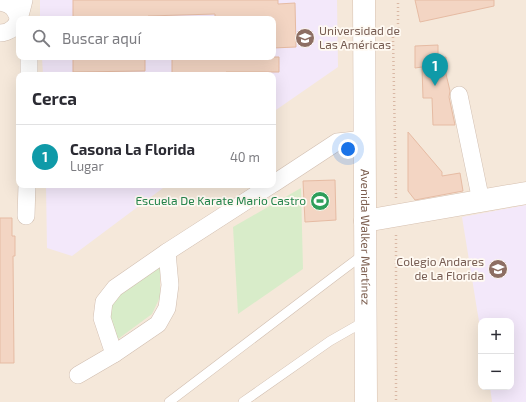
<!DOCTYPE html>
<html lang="es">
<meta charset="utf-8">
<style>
:root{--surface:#fff;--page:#f7f7f7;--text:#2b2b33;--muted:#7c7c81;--line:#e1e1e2;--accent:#7c3aed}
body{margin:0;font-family:"Exo 2",sans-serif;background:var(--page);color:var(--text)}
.controls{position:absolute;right:12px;bottom:12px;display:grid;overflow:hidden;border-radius:8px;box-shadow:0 4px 16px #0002}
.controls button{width:36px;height:36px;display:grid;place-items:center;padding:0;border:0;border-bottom:1px solid var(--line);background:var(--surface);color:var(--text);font:20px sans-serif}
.you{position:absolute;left:348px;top:149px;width:14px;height:14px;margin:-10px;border:3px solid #fff;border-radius:50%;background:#1a73e8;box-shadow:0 0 0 6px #1a73e833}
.badge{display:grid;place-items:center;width:26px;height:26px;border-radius:50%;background:var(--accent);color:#fff;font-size:13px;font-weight:700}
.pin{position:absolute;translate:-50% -33px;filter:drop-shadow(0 1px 2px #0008)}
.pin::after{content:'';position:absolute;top:21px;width:14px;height:12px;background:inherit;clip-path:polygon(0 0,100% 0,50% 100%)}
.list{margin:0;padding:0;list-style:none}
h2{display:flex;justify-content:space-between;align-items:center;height:52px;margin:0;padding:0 16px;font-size:17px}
h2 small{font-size:13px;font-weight:400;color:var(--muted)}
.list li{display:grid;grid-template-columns:26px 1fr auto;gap:12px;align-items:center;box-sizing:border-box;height:64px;padding:0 16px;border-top:1px solid var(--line)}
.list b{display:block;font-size:15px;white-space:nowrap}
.list p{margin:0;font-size:13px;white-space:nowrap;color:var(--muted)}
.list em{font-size:13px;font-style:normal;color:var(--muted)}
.icon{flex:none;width:22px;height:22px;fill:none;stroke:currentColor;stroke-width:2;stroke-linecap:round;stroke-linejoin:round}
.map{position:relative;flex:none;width:526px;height:402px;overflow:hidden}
.search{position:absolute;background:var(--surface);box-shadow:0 4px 16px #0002;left:16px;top:16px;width:260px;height:44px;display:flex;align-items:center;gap:10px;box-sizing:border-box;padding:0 14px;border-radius:8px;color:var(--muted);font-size:15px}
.panel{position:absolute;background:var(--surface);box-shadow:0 4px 16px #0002;left:16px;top:72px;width:260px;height:116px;border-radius:8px}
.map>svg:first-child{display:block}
.residential{fill:#f5e8da;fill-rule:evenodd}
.education{fill:#f3e8fa}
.green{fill:#d8ecc9}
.building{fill:#f3d5c3;stroke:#e6bba3}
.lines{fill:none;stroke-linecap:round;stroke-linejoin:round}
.lane-casing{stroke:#d1beb0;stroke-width:10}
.street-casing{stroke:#d1beb0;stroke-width:18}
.secondary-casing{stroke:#d6c0b0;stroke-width:23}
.path{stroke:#d9b8a5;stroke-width:2.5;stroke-dasharray:1 3;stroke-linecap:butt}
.lane{stroke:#fff;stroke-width:9}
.street{stroke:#fff;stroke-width:17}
.secondary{stroke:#fff;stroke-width:22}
.labels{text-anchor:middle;stroke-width:3.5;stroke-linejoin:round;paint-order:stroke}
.education-label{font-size:12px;fill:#785e54;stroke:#fffaf3;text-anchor:start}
.leisure-label{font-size:12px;fill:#27864d;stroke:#fffaf3;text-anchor:end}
.street-label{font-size:12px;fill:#7a5c4d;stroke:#fffaf3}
</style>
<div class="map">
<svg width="526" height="402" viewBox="0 0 526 402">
<rect width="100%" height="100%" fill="#fdf6ec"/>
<path class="residential" d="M0 0H526V402H0ZM19 19H273V57H19ZM19 75H273V185H19ZM481 321H511V387H481Z"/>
<g class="education">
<path d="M40 0H337L338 67 273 112V75H43L42 57H273V19H40Z"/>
<path d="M46 185H167L72 256 47 248Z"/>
<path d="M526 205V402H492L490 387H511V321H481V334L462 217Z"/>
</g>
<g class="green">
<path d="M301 188 303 269 238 314 233 227Z"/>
<path d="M160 265V297L152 314 118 339 108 314 112 298Z"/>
</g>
<g class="building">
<path d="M73 0H278V4L295 3 296 47 273 48V19H215V14L148 16V19H73Z"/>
<path d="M415 0H494V6L420 22Z"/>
<path d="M438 45V58L446 57V74L450 91 449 97 455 125H433L432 98H423L422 67 415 68V46Z"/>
<path d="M73 57H145V71L73 72Z"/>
<path d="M172 57H279V72H226V75H172Z"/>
<path d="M408 132 442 172V176L460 173 463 191 415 200 408 191Z"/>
<path d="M335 180 336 220 305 222 303 181Z"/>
<path d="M0 218H12V236H15V256H13L14 363H0Z"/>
</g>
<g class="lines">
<defs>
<g id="lane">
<path d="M169 402 336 275 364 254"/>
<path d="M243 402 330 341 365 321"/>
</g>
<g id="street">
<path d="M0 2C13 5 14 8 19 19"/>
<path d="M0 33C4 33 10 31 13 28 19 23 22 8 24 0"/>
<path d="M29 75V57"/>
<path d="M459 95 481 201"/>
<path d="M273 184 337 142 365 139"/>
<path d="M26 216 27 185"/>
<path d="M114 354 102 318 104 302 115 288 167 252 271 185"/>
<path d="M78 375 114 354 158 324 167 308 170 285 167 252"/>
</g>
<g id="secondary">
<path id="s1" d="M364 0 366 402"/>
<path d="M365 221 526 193"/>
</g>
</defs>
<use href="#lane" class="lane-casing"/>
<use href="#street" class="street-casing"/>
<use href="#secondary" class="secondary-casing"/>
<g class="path">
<path d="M396 198 393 37 398 32V0"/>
<path d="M396 235V402"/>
</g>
<use href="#lane" class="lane"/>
<use href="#street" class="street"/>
<use href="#secondary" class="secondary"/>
</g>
<defs>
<symbol id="university-disc" viewBox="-11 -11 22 22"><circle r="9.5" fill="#8d6e63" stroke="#fffaf3"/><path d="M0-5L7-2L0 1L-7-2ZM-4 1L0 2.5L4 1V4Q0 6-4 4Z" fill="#fff"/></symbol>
<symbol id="stadium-disc" viewBox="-11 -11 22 22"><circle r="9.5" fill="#2e9e5b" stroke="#fffaf3"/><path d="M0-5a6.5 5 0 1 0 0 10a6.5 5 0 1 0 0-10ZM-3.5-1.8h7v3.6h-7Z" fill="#fff"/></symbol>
<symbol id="school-disc" viewBox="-11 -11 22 22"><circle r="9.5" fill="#8d6e63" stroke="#fffaf3"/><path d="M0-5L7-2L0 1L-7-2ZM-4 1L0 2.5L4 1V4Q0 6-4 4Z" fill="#fff"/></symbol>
</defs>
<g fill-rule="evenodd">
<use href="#university-disc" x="294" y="27" width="22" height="22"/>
<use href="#stadium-disc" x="309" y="190" width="22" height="22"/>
<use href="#school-disc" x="487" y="258" width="22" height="22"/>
</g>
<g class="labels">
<g class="education-label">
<text x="319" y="35">Universidad de<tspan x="319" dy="14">Las Américas</tspan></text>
<text x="484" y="266" text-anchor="end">Colegio Andares<tspan x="484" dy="14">de La Florida</tspan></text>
</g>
<g class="leisure-label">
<text x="306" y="205">Escuela De Karate Mario Castro</text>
</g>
<g class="street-label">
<text dy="4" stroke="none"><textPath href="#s1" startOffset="237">Avenida Walker Martínez</textPath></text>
</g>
</g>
</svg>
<div class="controls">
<button>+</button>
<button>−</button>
</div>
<div class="you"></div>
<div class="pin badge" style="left:435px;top:86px;background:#0f9aa8">1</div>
<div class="search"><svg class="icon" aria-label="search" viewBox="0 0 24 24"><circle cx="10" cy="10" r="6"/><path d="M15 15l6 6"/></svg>Buscar aquí</div>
<section class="panel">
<h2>Cerca<small></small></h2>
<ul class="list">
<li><span class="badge" style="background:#0f9aa8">1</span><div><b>Casona La Florida</b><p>Lugar</p></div><em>40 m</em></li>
</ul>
</section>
</div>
